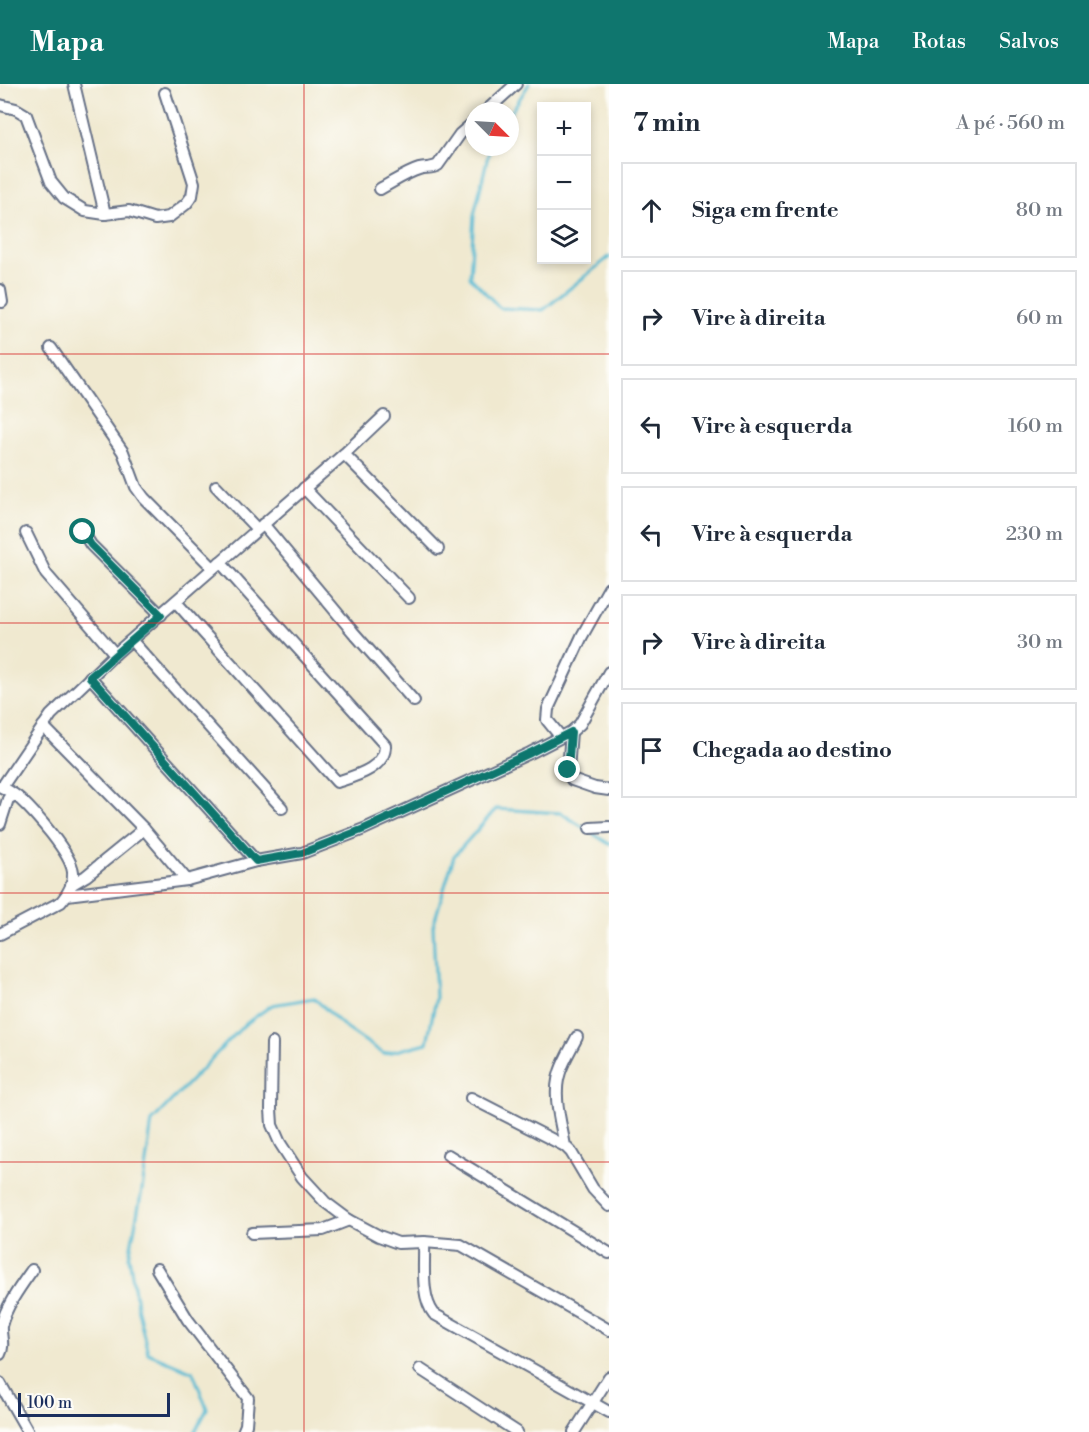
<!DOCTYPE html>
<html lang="pt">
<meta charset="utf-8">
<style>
:root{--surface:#fff;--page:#f6f6f7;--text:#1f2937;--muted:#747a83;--line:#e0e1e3;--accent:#0f766e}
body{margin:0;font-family:"Libre Bodoni",serif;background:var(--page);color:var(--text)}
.controls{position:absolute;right:18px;top:18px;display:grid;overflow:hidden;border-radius:0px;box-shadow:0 3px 9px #0003}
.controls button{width:54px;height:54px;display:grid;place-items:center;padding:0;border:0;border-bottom:2px solid var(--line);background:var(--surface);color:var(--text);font:30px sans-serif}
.compass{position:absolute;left:465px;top:18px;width:54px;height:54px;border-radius:50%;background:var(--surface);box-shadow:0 3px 9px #0003;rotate:114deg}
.scale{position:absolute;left:18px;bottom:15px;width:152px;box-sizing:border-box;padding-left:6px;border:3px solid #1b2f5e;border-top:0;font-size:16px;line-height:21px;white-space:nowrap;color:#1b2f5e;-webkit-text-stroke:4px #fdfcf7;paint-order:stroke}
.stop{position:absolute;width:18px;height:18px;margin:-14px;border:4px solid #0f766e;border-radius:50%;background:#fff}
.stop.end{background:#0f766e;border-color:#fff;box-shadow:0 2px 6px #0008}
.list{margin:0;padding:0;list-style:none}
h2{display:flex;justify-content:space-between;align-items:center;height:78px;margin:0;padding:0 24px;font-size:26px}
h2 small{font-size:20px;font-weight:400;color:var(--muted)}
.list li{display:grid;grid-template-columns:39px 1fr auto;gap:18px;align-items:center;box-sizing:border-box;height:96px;margin:0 12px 12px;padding:0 12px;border:2px solid var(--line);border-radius:0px}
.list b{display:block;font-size:22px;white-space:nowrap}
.list em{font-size:20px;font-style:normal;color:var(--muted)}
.icon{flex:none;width:33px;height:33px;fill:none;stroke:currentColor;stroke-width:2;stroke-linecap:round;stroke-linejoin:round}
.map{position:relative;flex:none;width:609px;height:1348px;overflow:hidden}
header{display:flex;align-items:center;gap:36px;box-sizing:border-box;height:84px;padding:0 30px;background:var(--accent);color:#fff}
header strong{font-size:28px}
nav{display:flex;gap:33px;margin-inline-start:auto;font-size:21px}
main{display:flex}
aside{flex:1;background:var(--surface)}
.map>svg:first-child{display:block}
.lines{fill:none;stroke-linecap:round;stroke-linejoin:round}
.stream{stroke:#55bad3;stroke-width:3}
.minor-casing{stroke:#667086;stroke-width:14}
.minor{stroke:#fff;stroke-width:10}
.route{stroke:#0f766e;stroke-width:8}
.grid{fill:none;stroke:#d62828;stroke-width:1.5;stroke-opacity:0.55}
</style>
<header>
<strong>Mapa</strong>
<nav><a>Mapa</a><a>Rotas</a><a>Salvos</a></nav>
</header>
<main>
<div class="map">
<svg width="609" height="1348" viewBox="0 0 609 1348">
<rect width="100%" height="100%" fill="#fdfcf7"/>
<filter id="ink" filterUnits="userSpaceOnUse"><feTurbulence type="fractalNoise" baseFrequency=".0167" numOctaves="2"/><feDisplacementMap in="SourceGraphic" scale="12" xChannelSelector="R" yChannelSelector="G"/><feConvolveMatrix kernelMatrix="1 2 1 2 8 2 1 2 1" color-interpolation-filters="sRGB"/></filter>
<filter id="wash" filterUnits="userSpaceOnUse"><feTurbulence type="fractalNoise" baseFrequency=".008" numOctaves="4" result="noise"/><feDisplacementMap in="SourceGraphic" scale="24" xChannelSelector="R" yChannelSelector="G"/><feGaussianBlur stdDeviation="1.35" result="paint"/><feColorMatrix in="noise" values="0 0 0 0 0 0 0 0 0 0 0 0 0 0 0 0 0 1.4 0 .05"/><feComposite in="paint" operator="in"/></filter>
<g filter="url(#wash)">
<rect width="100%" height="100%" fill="#f0e9d0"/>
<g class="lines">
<g class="stream">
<path d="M510 30 529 0"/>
<path d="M490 63 474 131 470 193 500 224 543 226 609 173"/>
<path d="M195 1348 207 1325 193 1288 148 1269 138 1227 129 1173 142 1106 152 1037 244 941 272 921 314 914 346 944 384 970 427 959 436 914 433 842 454 772 496 725 561 729 609 760"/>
</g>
</g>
</g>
<g filter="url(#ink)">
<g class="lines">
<defs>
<g id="minor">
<path d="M74 0 105 130"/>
<path d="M0 21 16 25 26 31 51 98 64 114 85 127 105 130 129 127 155 135 169 133 186 120 192 112 194 99 165 9"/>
<path d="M486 27 516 0"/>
<path d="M380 105C393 98 406 89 419 85 426 83 432 85 438 81L460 50 474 38"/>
<path d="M0 206 2 218"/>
<path d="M51 264 123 368 136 403 144 414 213 484"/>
<path d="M344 370 438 465"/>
<path d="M216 402 257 445"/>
<path d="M304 404 409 514"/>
<path d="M263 440 353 548 414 617"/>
<path d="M83 448 91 461 161 531"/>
<path d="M26 449 46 490 115 570"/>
<path d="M176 518 337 698C355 692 386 684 385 661L220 478"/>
<path d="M132 557 282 724"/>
<path d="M90 593 256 777"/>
<path d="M43 642 144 745 187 796"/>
<path d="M571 648 568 686 572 696 595 704 609 706"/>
<path d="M560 652 547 636 548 625 582 552 609 504"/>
<path d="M0 702C7 706 15 710 20 715 34 728 71 769 73 788 74 799 68 810 61 818L0 850"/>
<path d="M2 703 51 631 115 570 344 370 384 332"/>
<path d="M0 740 8 715 14 711"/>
<path d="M590 744 609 743"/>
<path d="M71 801 86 792 144 745"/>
<path d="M67 811 187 796 256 777 302 769 364 745 530 669 571 648 580 640 609 588"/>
<path d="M272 959 271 1025 272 1041 280 1059 302 1093 325 1118 349 1136 379 1152 398 1159 424 1158 461 1161 609 1246"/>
<path d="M471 1014 565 1062 571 1068 593 1105 609 1122"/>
<path d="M565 1062C561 1039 552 1011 560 988 564 976 571 965 577 953"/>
<path d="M448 1071 609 1169"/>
<path d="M252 1149 323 1146 349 1136"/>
<path d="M424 1158C425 1180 420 1212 434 1230L609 1328"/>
<path d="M157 1185 188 1236 248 1314 246 1341 243 1348"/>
<path d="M0 1270C5 1261 0 1251 1 1242 6 1222 20 1203 32 1186"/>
<path d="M420 1285 517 1348"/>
<path d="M0 1299 28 1348"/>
<path d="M574 1348 609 1293"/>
</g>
</defs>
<use href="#minor" class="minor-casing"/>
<use href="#minor" class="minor"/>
</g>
</g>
<g class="lines" filter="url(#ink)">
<path class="route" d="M83 448 91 461 161 531 90 593 256 777 302 769 364 745 530 669 571 648 568 686"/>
</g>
<path class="grid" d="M304 0V1348M0 270H609M0 539H609M0 809H609M0 1078H609"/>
</svg>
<div class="controls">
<button>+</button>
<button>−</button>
<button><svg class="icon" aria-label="layers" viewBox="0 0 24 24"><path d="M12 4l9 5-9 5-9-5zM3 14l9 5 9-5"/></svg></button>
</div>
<svg class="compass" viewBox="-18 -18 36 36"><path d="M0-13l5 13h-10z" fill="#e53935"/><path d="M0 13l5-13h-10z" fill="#747a83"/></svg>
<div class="scale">100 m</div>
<div class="stop" style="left:83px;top:448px"></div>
<div class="stop end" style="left:568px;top:686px"></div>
</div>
<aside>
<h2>7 min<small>A pé · 560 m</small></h2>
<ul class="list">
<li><svg class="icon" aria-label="ahead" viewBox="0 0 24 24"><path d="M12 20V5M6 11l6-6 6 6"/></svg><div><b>Siga em frente</b></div><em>80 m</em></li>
<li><svg class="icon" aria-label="right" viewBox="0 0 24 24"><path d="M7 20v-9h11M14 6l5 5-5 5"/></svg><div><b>Vire à direita</b></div><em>60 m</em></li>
<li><svg class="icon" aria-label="left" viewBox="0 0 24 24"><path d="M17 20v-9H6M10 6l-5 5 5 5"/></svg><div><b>Vire à esquerda</b></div><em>160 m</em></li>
<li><svg class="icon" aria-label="left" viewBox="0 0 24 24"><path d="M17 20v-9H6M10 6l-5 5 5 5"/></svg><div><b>Vire à esquerda</b></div><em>230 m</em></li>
<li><svg class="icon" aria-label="right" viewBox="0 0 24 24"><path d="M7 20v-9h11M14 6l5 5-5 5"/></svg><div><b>Vire à direita</b></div><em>30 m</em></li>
<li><svg class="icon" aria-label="arrive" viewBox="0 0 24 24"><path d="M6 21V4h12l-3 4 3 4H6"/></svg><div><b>Chegada ao destino</b></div></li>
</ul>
</aside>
</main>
